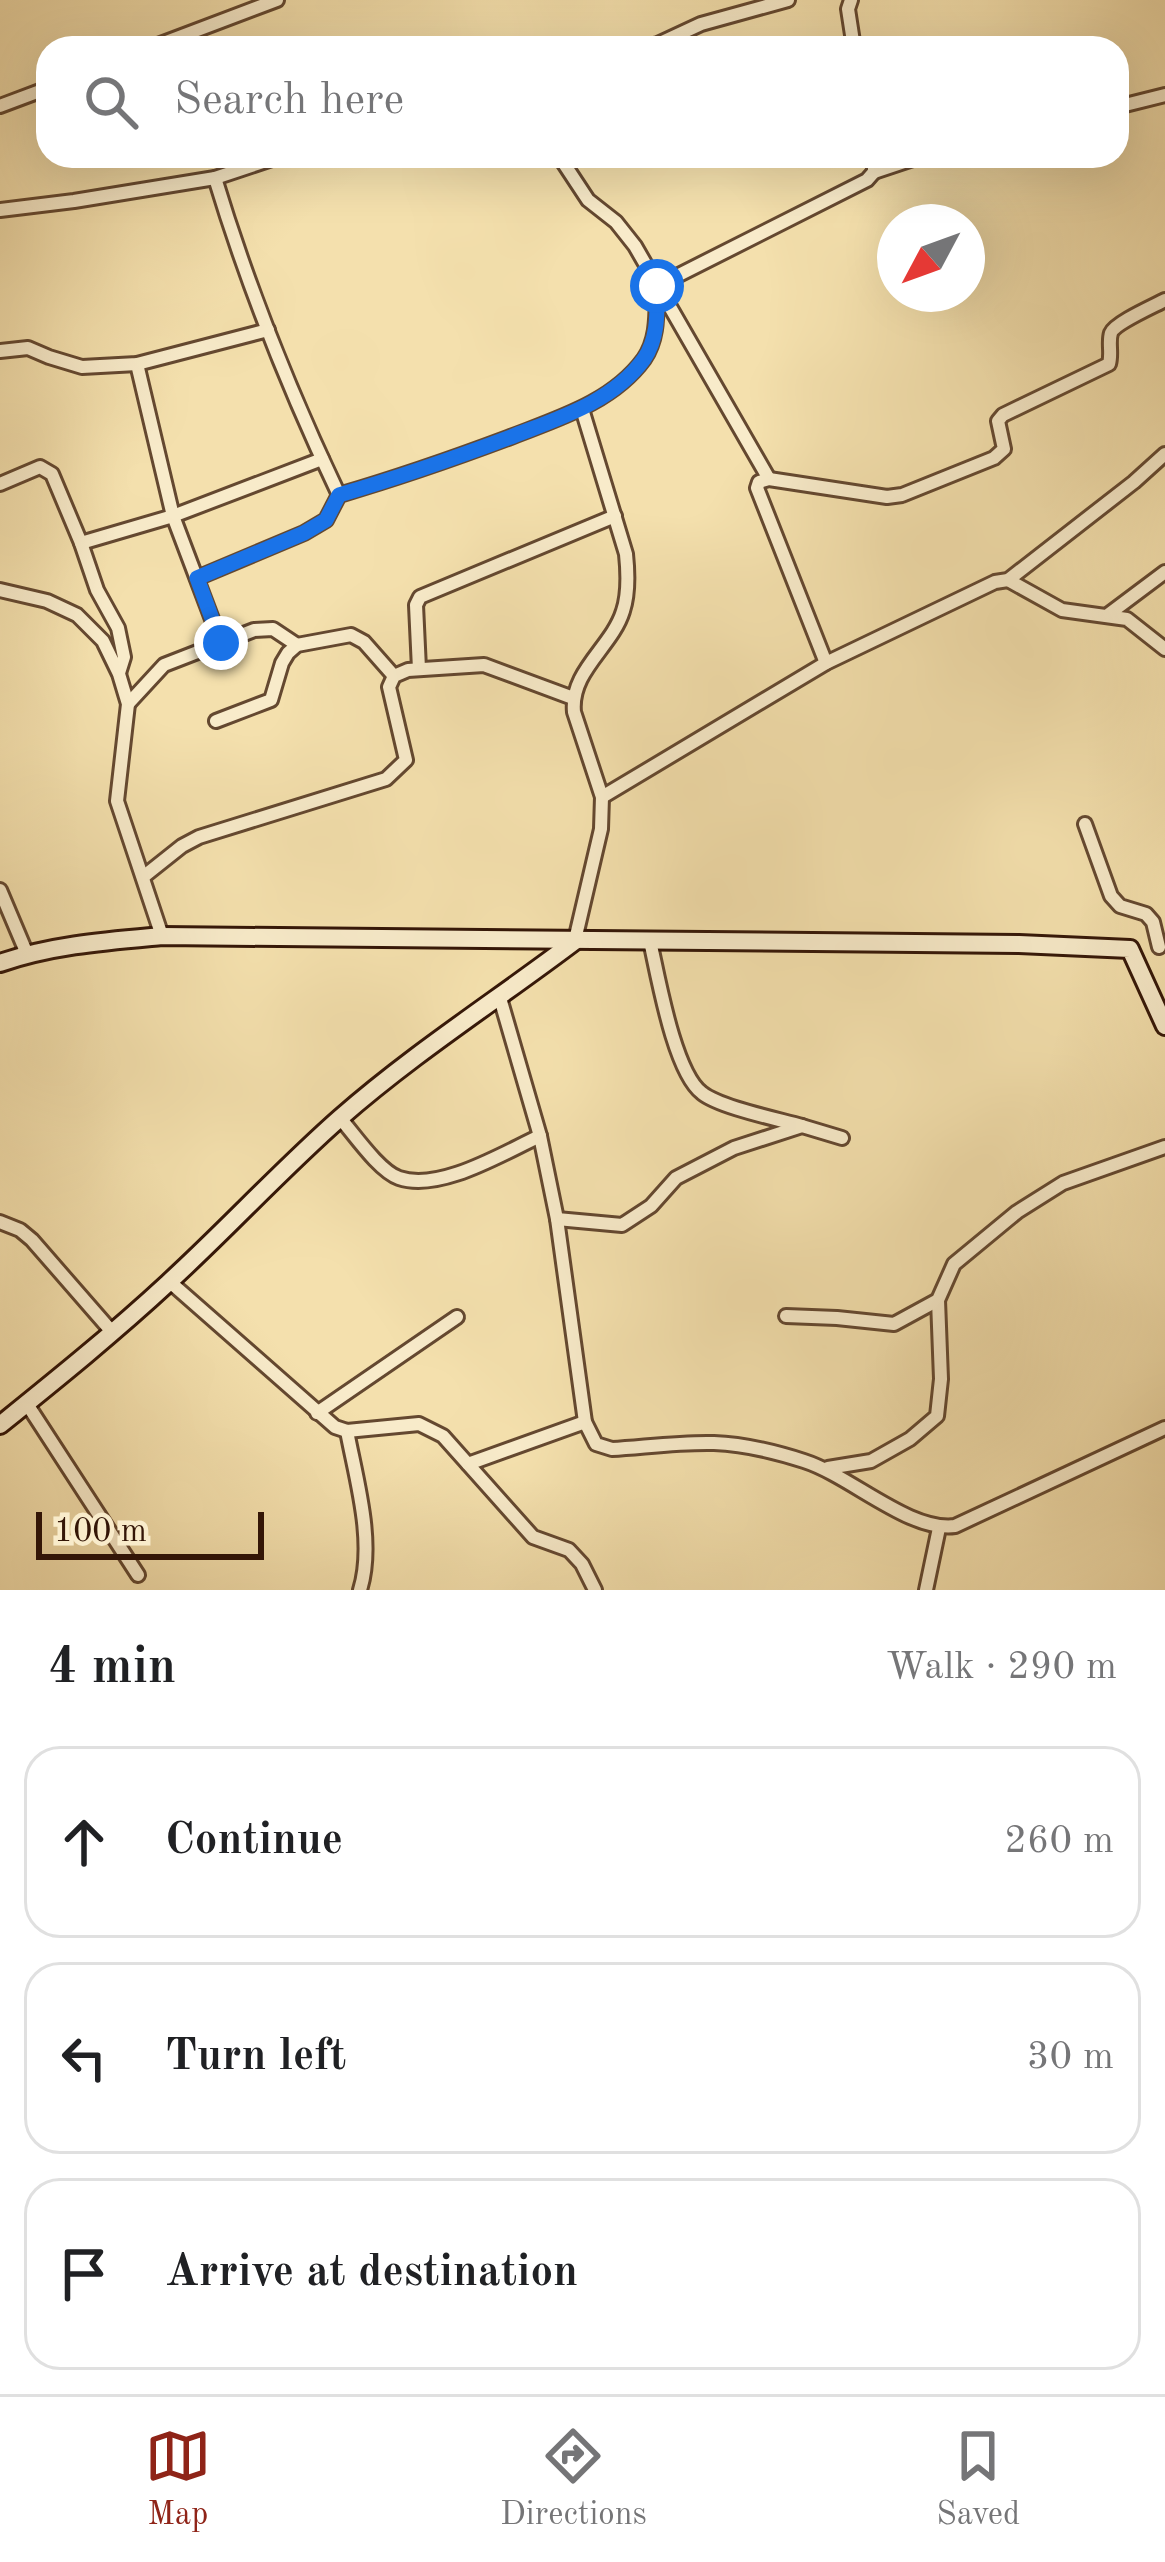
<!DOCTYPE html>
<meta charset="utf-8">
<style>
:root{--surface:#fff;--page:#f2f2f2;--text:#202124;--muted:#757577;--line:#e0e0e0;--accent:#8f2418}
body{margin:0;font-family:"Old Standard TT",serif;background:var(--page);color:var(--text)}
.compass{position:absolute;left:877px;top:204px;width:108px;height:108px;border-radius:50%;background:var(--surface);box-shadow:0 12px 48px #0002;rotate:229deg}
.scale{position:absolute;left:36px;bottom:30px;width:228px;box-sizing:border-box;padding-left:12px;border:6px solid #341607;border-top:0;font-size:33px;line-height:42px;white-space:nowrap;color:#341607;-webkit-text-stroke:9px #f8ebca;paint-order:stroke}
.stop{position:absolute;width:36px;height:36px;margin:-27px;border:9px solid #1a73e8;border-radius:50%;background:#fff}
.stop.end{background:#1a73e8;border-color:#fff;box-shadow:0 3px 12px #0008}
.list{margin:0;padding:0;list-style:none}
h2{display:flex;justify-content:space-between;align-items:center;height:156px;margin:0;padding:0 48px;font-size:51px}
h2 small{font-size:39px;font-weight:400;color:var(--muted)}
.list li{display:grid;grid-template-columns:78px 1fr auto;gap:36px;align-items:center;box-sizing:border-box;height:192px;margin:0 24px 24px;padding:0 24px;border:3px solid var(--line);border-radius:36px}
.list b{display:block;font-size:45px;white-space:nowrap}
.list em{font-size:39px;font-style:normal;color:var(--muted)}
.icon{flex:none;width:66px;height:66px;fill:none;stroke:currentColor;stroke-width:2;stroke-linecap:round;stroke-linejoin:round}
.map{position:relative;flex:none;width:1165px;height:1590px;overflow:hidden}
.search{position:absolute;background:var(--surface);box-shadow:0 12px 48px #0002;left:36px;right:36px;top:36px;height:132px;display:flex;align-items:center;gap:30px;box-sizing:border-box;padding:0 42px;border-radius:36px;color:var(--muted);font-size:45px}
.sheet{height:804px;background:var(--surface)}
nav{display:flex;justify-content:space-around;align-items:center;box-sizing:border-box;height:168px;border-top:3px solid var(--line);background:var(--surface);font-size:33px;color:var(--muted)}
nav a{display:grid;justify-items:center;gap:6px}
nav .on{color:var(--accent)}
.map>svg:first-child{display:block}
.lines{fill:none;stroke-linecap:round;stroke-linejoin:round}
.street-casing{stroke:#644830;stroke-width:18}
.secondary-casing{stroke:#341607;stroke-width:22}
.street{stroke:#f8ebca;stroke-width:12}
.secondary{stroke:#f8ebca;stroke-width:16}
.route{stroke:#1a73e8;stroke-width:15}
</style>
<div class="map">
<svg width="1165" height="1590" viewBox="0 0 1165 1590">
<rect width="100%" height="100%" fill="#f4e0ad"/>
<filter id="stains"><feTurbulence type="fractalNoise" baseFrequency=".00167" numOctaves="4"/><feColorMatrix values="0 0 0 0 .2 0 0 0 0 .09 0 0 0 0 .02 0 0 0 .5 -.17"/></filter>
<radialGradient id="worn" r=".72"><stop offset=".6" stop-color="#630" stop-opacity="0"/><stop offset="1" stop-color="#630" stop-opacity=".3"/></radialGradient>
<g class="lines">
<defs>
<g id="street">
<path d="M851 0 848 9 854 48"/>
<path d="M150 48 277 0"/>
<path d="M641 48 658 44 701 24 788 0"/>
<path d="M0 106 48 88"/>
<path d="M1117 107 1165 95"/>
<path d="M559 156 588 200 616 222 635 246 769 479"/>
<path d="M874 172 922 156"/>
<path d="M215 178C248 287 290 392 339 495"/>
<path d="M0 210 74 201 215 178 281 156"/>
<path d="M0 351 28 348 49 357 82 367 137 364 268 330"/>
<path d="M137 364 173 516 221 643"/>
<path d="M0 484 40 467 52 474 81 543 97 590 118 628 124 657 119 673"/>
<path d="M81 543 173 516 322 459"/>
<path d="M197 578 304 533 326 520 339 495C397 478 452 459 508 438 556 419 612 403 644 359 659 337 656 311 657 286L867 180 874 172V156"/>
<path d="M1008 580 1062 610 1127 619 1165 649"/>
<path d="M0 590 47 601 77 615 103 641 119 674 128 704 117 801 162 936"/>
<path d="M1109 614 1165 572"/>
<path d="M826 663 757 488 759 482 769 479 887 497 902 495 994 458 1004 449 998 421 1003 415 1109 364C1112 354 1108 342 1111 333 1115 323 1154 306 1165 300"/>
<path d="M419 669 416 605 420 597 615 516"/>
<path d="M128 704 164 665 254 630 273 629 297 645"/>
<path d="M216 721 271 700 282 663 288 653 297 645 351 635 364 642 394 676"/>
<path d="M602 797 826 663 995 582 1008 580 1134 482 1165 454"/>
<path d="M1085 824 1111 896 1120 906 1146 914 1153 922 1159 947"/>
<path d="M143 877 182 846 199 837 386 779 406 760 389 687 394 676 408 670 484 665 573 698"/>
<path d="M0 890 27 954"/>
<path d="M575 940 601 829 602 797 574 712C570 671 612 647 623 611 629 593 628 573 626 554L582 409"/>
<path d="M650 941C658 976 674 1072 702 1093 719 1107 777 1119 802 1126"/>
<path d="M500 998 540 1136 557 1219 585 1422 596 1444 612 1449C645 1447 680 1442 714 1443 743 1444 776 1452 804 1461 851 1476 909 1532 955 1526L1165 1428"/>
<path d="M340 1118C354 1134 379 1171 399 1178 440 1192 503 1153 540 1136"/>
<path d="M557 1219 622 1225 651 1206 676 1178 734 1148 802 1126 842 1138"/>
<path d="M0 1222 20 1230 32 1240 113 1333"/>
<path d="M170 1282 335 1427 347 1431 419 1424 443 1436 533 1537 569 1550 582 1564 595 1590"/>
<path d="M786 1316 837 1318 894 1324 938 1300 954 1264 1017 1212 1063 1183 1165 1147"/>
<path d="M27 1404 138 1575"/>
<path d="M317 1413 457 1317"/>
<path d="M347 1431C356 1479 375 1542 360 1590"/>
<path d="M468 1464 585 1422"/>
<path d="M828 1468 871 1461 910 1439 937 1416 941 1379 938 1300"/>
<path d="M926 1590 939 1528"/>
</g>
<g id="secondary">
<path d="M0 963C52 945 107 941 162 936L1019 944 1130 949 1165 1026"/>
<path d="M0 1425C57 1379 114 1333 168 1283 227 1229 281 1170 340 1118 414 1053 497 1000 575 941"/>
</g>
</defs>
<use href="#street" class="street-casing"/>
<use href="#secondary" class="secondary-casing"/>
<use href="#street" class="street"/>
<use href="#secondary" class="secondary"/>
</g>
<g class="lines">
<path class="route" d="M221 643 197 578 304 533 326 520 339 495C397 478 452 459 508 438 556 419 612 403 644 359 659 337 657 311 657 286"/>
</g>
<rect width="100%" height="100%" filter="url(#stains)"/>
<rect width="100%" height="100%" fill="url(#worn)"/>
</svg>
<svg class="compass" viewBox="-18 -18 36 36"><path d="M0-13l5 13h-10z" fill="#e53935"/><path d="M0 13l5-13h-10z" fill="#757577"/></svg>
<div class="scale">100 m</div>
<div class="stop" style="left:657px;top:286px"></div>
<div class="stop end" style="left:221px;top:643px"></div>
<div class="search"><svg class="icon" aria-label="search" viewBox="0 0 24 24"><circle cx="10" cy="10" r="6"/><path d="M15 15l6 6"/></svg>Search here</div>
</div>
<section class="sheet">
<h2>4 min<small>Walk · 290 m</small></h2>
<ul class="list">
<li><svg class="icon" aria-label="ahead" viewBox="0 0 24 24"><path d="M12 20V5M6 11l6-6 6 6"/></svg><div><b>Continue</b></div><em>260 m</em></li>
<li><svg class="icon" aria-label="left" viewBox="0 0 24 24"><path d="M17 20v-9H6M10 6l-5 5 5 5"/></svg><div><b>Turn left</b></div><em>30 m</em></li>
<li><svg class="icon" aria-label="arrive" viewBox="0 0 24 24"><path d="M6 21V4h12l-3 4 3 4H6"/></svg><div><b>Arrive at destination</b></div></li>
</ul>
</section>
<nav>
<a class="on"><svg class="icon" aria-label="map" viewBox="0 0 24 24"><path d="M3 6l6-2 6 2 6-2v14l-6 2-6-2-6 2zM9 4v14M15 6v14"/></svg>Map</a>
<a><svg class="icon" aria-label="directions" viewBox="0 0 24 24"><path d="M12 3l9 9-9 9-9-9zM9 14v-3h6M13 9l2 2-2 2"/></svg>Directions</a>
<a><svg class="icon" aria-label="saved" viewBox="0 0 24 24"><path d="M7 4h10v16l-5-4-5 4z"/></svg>Saved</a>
</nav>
